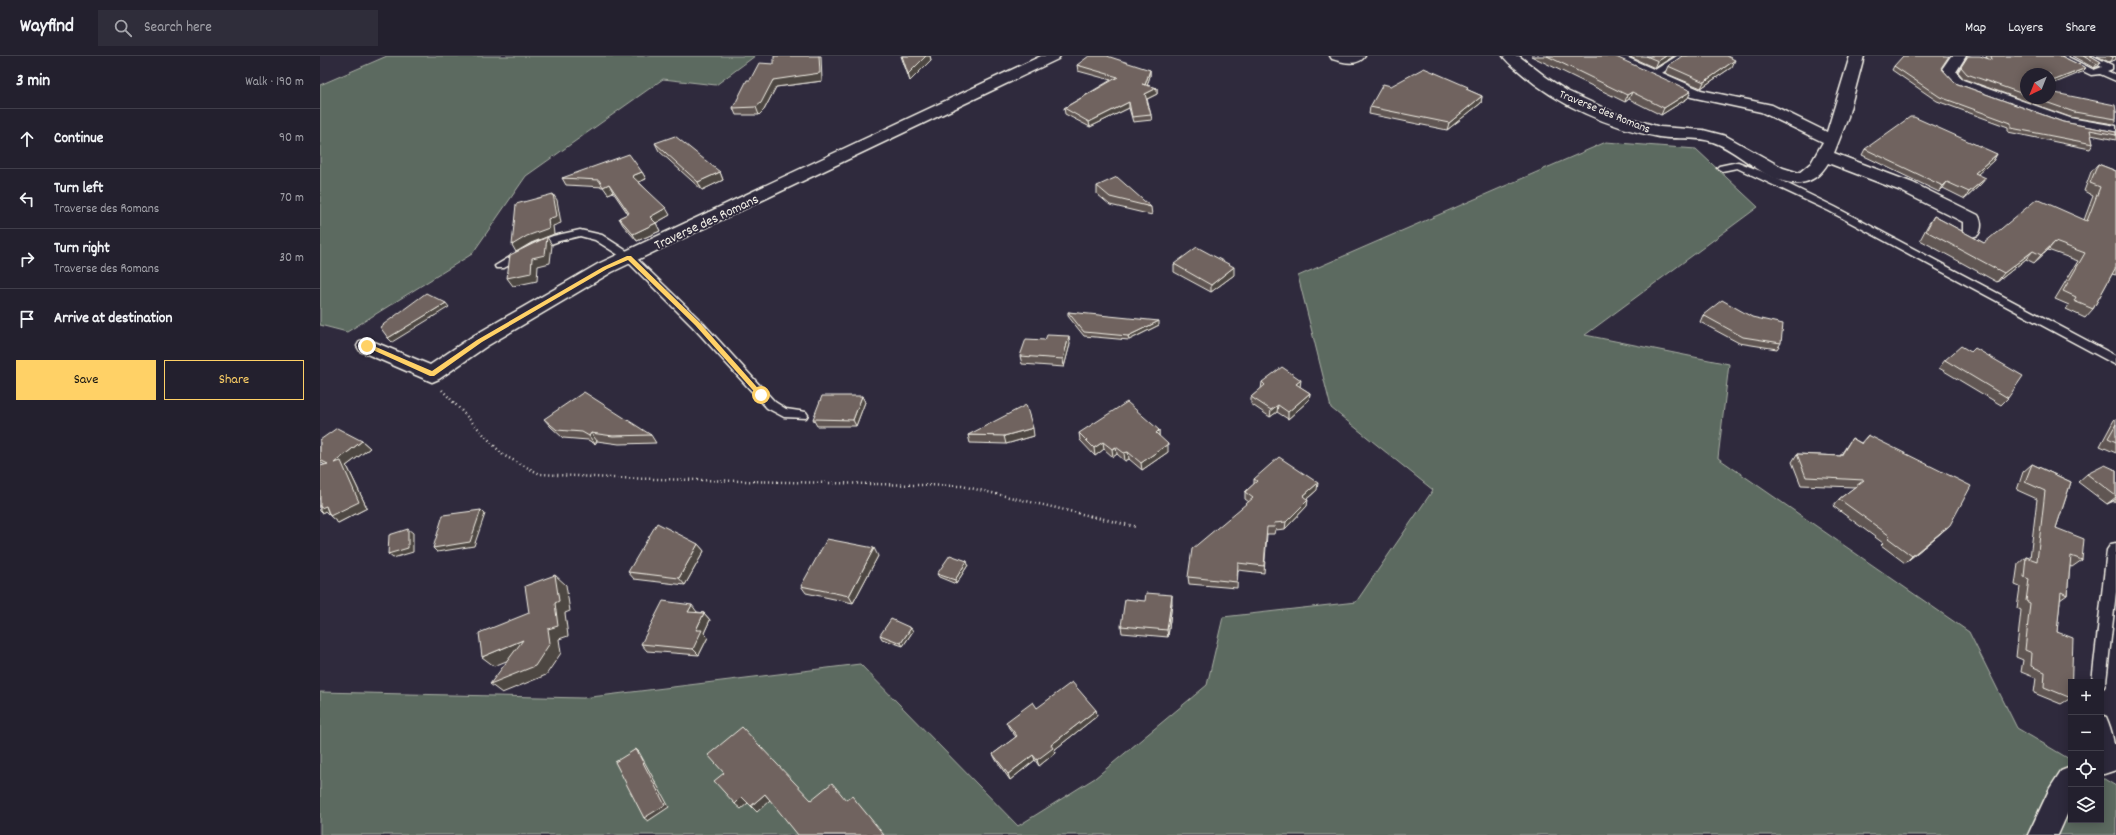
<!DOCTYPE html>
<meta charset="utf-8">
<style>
:root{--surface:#23202e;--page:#2f2d3a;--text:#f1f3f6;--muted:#a3a3aa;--line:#403e4a;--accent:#ffd166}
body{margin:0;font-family:Dekko,sans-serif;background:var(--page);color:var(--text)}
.controls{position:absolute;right:12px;bottom:12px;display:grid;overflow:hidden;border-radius:0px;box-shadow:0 2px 10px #0003}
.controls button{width:36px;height:36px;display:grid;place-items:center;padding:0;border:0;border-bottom:1px solid var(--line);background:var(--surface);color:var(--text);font:20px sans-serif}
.compass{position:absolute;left:1700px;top:12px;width:36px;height:36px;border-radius:50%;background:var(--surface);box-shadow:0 2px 10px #0003;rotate:223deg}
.stop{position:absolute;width:12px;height:12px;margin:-9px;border:3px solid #ffd166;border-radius:50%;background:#fff}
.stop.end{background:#ffd166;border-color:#fff;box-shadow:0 1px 4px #0008}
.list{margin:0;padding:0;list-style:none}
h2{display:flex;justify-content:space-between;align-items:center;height:52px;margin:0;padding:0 16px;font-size:17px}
h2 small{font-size:13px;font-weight:400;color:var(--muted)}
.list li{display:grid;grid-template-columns:26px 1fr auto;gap:12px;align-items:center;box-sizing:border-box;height:60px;padding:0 16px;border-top:1px solid var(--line)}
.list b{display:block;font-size:15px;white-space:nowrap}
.list p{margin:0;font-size:13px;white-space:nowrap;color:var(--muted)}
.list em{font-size:13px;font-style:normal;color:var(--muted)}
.actions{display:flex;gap:8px;padding:12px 16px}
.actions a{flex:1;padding:9px 0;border:1px solid var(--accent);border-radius:0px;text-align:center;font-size:14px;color:var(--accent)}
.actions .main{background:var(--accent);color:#111}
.icon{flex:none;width:22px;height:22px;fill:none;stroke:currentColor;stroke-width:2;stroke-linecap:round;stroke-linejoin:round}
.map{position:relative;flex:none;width:1796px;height:779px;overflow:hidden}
header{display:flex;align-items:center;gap:24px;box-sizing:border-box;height:56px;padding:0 20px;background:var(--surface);border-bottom:1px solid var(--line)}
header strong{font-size:19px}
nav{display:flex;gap:22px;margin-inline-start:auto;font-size:14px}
.search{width:280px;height:36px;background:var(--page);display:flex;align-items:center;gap:10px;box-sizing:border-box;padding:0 14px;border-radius:0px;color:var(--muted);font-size:15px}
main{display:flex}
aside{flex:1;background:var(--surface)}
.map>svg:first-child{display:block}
.green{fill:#5c6b61;stroke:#a8aea4}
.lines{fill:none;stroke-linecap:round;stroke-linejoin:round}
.lane-casing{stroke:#f4f1e8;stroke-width:3}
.street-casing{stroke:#f4f1e8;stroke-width:3}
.path-far1{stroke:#f4f1e8;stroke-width:2.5;stroke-dasharray:1 3;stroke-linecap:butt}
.path{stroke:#f4f1e8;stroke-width:3;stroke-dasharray:1 3.5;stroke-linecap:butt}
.lane{fill:#2f2a3d;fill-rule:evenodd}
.street{fill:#2f2a3d;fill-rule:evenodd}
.wall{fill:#605652;stroke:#f4f1e8}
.shaded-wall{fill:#4e4642;stroke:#f4f1e8}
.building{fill:#70645f;stroke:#f4f1e8}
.route{fill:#ffd166}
.labels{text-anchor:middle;stroke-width:4;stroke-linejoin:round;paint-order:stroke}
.far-street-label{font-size:12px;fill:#f4f1e8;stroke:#2f2a3d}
.street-label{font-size:14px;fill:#f4f1e8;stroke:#2f2a3d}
</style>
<header>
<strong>Wayfind</strong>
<div class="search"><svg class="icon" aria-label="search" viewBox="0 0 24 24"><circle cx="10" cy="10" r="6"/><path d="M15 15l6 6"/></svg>Search here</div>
<nav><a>Map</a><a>Layers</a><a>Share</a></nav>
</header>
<main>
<aside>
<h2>3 min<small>Walk · 190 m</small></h2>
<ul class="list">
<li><svg class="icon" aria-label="ahead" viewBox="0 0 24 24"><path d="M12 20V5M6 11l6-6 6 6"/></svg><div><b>Continue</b></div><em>90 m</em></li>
<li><svg class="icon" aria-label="left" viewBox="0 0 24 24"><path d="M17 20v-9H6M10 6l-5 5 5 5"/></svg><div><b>Turn left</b><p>Traverse des Romans</p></div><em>70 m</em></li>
<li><svg class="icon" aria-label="right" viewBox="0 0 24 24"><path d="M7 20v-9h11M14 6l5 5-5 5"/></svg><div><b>Turn right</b><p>Traverse des Romans</p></div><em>30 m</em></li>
<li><svg class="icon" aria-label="arrive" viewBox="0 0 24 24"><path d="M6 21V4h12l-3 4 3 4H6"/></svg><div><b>Arrive at destination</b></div></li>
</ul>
<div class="actions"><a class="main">Save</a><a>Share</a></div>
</aside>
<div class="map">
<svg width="1796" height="779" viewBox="0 0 1796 779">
<rect width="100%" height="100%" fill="#2f2a3d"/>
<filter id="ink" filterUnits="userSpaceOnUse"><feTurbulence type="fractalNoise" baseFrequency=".025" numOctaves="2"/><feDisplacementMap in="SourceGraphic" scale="8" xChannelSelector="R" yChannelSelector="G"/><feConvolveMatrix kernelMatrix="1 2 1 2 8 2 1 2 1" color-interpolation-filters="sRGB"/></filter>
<g filter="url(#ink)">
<g class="green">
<path d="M67 0H435L396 29 343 23 206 120 152 198 27 276 0 269V29Z"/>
<path d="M1286 86 1376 93 1438 151 1265 279 1409 308 1398 402 1649 576 1697 672 1751 704V764H1781V721L1796 730V779H0V636L263 642 540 608 698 770 775 722 887 629 903 561 1036 546 1113 434 1011 352 978 220Z"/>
</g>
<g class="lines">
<defs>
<g id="lane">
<path d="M1357 0H1367L1336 21H1330V17Z"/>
<path d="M1738 0H1749L1748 1 1774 14 1782 11 1762 0H1773L1792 9V13L1787 15 1796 19V25L1780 18 1771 19 1738 3Z"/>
<path d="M1418 106 1443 116 1515 151 1796 300V309L1509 155 1417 112 1402 115 1397 112 1399 110Z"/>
<path d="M260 174 282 179 313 199 381 265 455 346 466 353 486 356 488 359 486 362 464 361 447 352 373 271 305 203 275 184 260 180 239 185 220 192 184 212H176L175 210 212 188 233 180Z"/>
<path d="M1796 487V536L1786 626 1784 631 1781 632V626H1772L1787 494 1791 488Z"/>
<path d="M1781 659 1786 661C1792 674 1796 693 1795 707L1790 709 1785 707 1781 696Z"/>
</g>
<g id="street">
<path d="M721 0H740L738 3 292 216 167 290 119 323 112 326 105 323 40 295 37 290 40 285 47 283 110 309 153 280 278 208Z"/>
<path d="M1010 0H1045C1038 11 1022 6 1012 3Z"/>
<path d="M1183 0H1199L1226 21 1247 35 1299 59 1340 71 1383 74 1406 80 1463 112 1479 117 1491 107 1503 86 1441 56 1371 41 1287 3 1285 0H1304L1381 34 1452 49 1507 76 1530 0H1544L1527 64 1514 97 1593 127 1658 159C1662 165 1662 173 1658 179L1652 181 1646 179 1643 175V166L1581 135 1508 107C1502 117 1493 126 1480 127 1448 130 1422 96 1393 86 1376 80 1357 84 1339 81 1290 72 1238 49 1200 16 1194 11 1187 6 1183 0Z"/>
<path d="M1631 0H1646L1636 16 1643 24 1750 62 1796 70V80L1740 69 1633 30 1620 16Z"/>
<path d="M1796 688V714L1781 719V691Z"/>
<path d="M1751 711V750L1738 779H1708L1730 732 1741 715Z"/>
</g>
</defs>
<use href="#lane" class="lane-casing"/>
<use href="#street" class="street-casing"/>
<path class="path-far1" d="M122 334 183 399 220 418 292 422 642 430 775 461"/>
<path class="path" d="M770 460 817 471"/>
<use href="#lane" class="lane"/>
<use href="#street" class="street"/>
</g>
<g class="wall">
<path d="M581 0H610L611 4 590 25Z"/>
<path d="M1211 0H1294L1368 42 1341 59 1309 43 1305 46Z"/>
<path d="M1308 0H1354L1335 12Z"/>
<path d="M1648 0 1667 2 1666 0H1741L1766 12 1762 16 1706 18V42H1730L1796 55V66L1794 68 1750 61 1644 23 1638 16Z"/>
<path d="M1752 0H1771L1781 6 1778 10 1774 12Z"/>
<path d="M1777 0H1796V3L1789 6Z"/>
<path d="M757 9 830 14V20L827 29 837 32V38L827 43 831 59 832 64 813 66 809 52 770 71 745 58 744 52 791 24 758 15Z"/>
<path d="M1348 10 1412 11 1381 32 1345 17Z"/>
<path d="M1574 10 1621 12 1635 27 1743 66 1796 76V84L1771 79 1773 88 1770 93 1688 76V71L1617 45 1572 14Z"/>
<path d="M430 24 502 25 456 31 444 54 439 59H416L413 52Z"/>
<path d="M1071 30 1148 34 1162 40 1161 47 1127 74 1049 58 1050 51Z"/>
<path d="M335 87 400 116 403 124 382 134 339 95Z"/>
<path d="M1545 93 1677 98 1673 105 1657 118 1661 128 1645 143 1623 132 1619 136 1542 99Z"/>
<path d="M1778 108 1796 115V219L1792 218 1773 253 1765 262 1746 253 1749 249 1735 243 1758 205 1728 194 1714 207 1706 203 1677 226 1600 184 1608 169 1614 160 1664 187 1764 164 1773 140 1764 135 1771 116Z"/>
<path d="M322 116 326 123 319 126 350 159 336 167 340 175 317 185 303 169 299 162 308 158 293 136 288 138 284 131 246 129 242 122Z"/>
<path d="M777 130 831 151 832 159 790 149 777 138Z"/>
<path d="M854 208 914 219 891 236 854 216Z"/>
<path d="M748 256 839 269 809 284 764 280 748 260Z"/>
<path d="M1383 259 1432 261 1461 287 1457 293 1419 287 1380 266Z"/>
<path d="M750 288 744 311 702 308 700 300Z"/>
<path d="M1651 296 1688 342 1681 349 1619 312 1625 304Z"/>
<path d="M942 326 980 331 990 337 989 344 968 363 957 356 950 361 931 348V341L941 333Z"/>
<path d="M542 340 545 346 536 370H497L493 363Z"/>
<path d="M1796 362V397L1780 390 1794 364Z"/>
<path d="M224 363 331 379 336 387 299 388 277 385 275 388 268 384 243 382 231 371Z"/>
<path d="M839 374V380L848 396 822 414 809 403 805 405 797 398 793 401 784 393 775 400 760 384 759 377Z"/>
<path d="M648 379 714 380 686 388 650 387Z"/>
<path d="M1548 379 1622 476 1585 507 1561 489 1563 487 1513 450 1519 443 1535 431 1481 429 1472 406 1477 398 1520 400 1532 382 1541 387Z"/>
<path d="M0 384 42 385 50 392 26 410 28 412 47 452 18 467 5 455 2 457 0 455V410L5 409 0 406Z"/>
<path d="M1712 408 1751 426 1736 472 1762 504 1752 511 1750 510 1747 539 1740 544 1737 576 1751 642 1741 648 1714 637 1716 622 1701 616 1703 604 1696 601 1701 554 1697 552 1700 531 1695 529 1698 508 1706 501 1710 502 1717 443 1697 434 1703 416Z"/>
<path d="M1796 414V446L1794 445 1787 448 1758 426 1767 418Z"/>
<path d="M934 423 997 434 987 443V450L965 473 955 474 954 478H947L944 517 918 514 917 532 869 528 868 521 929 446 925 443V436L934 428Z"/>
<path d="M378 488 384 495 365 529 314 523 308 516Z"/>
<path d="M558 500 533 547 486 537 481 530Z"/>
<path d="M648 509 636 528 619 521 617 518Z"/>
<path d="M852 547 848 581 802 577 801 570Z"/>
<path d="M377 556 384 557 390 564 384 577 388 581 379 599 327 595 321 588Z"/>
<path d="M593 575 583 590 562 583 560 579Z"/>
<path d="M717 652 776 654 777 660 734 694 735 697 719 710 715 704 690 724 676 704 673 698 696 681 689 672 686 666Z"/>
</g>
<g class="shaded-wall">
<path d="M499 0H501L502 25 456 31 444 54 439 59 436 51 453 24Z"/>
<path d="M606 0H610L611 4 590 25 588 18Z"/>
<path d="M1346 0H1354L1335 12 1338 5Z"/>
<path d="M1796 0V3L1789 6 1793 1Z"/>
<path d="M1415 4 1412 11 1381 32 1384 26Z"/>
<path d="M1781 6 1778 10 1774 12 1777 8Z"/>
<path d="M1766 12 1762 16 1730 29V26Z"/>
<path d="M830 14V20L826 34 825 29Z"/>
<path d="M837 32V38L825 44V38Z"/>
<path d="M1371 35 1368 42 1341 59 1344 52Z"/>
<path d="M1312 36 1309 43 1305 46 1307 39Z"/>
<path d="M1162 40 1161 47 1127 74 1129 67Z"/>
<path d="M809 46V52L770 71 769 66Z"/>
<path d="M1677 98 1673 105 1651 124 1655 117Z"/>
<path d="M322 116 326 123 316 127 312 120Z"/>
<path d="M400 116 403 124 382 134 378 126Z"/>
<path d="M1666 122 1661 128 1645 143 1649 136Z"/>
<path d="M1627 126 1623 132 1619 136 1623 130Z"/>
<path d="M289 128 293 136 288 138 283 131Z"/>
<path d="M233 138 237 144 241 167 233 170 234 178 211 187 196 196 192 189 228 163Z"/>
<path d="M346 152 350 159 334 168 330 161Z"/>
<path d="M336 167 340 175 317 185 313 178Z"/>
<path d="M227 181 232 189 230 207 218 210 217 225 193 230 187 222 212 202Z"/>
<path d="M1735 186 1728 194 1714 207 1721 199Z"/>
<path d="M1713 195 1706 203 1677 226 1684 217Z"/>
<path d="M914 211V219L891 236V229Z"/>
<path d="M126 247 129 251 72 286 68 282Z"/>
<path d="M839 265V269L809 284 808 280Z"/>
<path d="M749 280 750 288 744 311 743 303Z"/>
<path d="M981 324 980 331 975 335 976 328Z"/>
<path d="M990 337 989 344 968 363V356Z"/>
<path d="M542 340 545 346 536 370 533 364Z"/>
<path d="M958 349 957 356 950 361 951 354Z"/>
<path d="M713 372 714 380 686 388 684 380Z"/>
<path d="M839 374V381L836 377Z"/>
<path d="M271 377 277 385 275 388 269 380Z"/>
<path d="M42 385 50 392 26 410 28 412 47 452 18 467 10 460 14 407Z"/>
<path d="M783 386 784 393 775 400 774 392Z"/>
<path d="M848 388V396L822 414 821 407Z"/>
<path d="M796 391 797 398 793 401 792 393Z"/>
<path d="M808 396 809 403 805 405 804 397Z"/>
<path d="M998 427 997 434 982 447 983 440Z"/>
<path d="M1796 441V443L1787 448Z"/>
<path d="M988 444 987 450 965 473 966 466Z"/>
<path d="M0 449 6 450 9 459 5 455 2 457 0 455Z"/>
<path d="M161 454 165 458 154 490 117 496 113 492Z"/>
<path d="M1630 469 1622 476 1585 507 1592 500Z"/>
<path d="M88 473 93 477V496L73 502 68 498Z"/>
<path d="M378 488 384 495 365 529 359 522Z"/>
<path d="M554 492 558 500 533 547 529 540Z"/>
<path d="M647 505 648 509 636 528 635 524Z"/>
<path d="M235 519 246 529 250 555 245 557 248 580 239 583 241 597 226 619 182 637 170 628 228 573 235 547Z"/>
<path d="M852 539V547L848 581 847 574Z"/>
<path d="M372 549 377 556 374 562 368 556Z"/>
<path d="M384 557 390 564 384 577 388 581 379 599 373 593 376 574Z"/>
<path d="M591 572 593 575 583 590 581 587Z"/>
<path d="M203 584 214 594 174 610 162 601Z"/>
<path d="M776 654 777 660 734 694 735 697 719 710 717 704 731 689Z"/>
<path d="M316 693 319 696 349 751 328 765 324 762Z"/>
<path d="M713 699 715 704 690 724 688 718Z"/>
<path d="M445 738 450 744 437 756 431 750Z"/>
<path d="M422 741 428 747 421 753 415 748Z"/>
</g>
<g class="building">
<path d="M454 0H499L500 17 453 24 441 47 436 51 413 52 427 24H430L439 7 454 8Z"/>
<path d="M582 0H606L588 18Z"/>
<path d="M769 0H787L830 14 825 29 822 28 837 32 825 38 831 59 812 61 809 46 769 66 744 52 798 21 757 9Z"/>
<path d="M1227 0H1294L1371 35 1344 52 1312 36 1307 39Z"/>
<path d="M1326 0H1346L1338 5Z"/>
<path d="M1362 0H1407L1415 4 1384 26 1348 10Z"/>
<path d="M1583 0H1629L1621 12 1635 27 1743 66 1796 76V79L1770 74 1773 88 1691 72V67L1620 41 1574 10Z"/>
<path d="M1648 0H1660L1672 4 1671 0H1741L1766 12 1730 26V18H1706V39L1647 18 1641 11Z"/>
<path d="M1763 0H1771L1781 6 1777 8Z"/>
<path d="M1790 0H1796L1793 1Z"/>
<path d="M1104 12 1148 31 1146 33 1162 40 1129 67 1050 51 1063 28 1071 30Z"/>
<path d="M1730 36 1795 49 1796 55V63L1754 56 1714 42H1730Z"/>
<path d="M1590 61H1594L1677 98 1655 117 1666 122 1649 136 1627 126 1623 130 1545 93Z"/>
<path d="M355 80 400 116 378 126 335 87Z"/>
<path d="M309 98 322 116 312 120 346 152 330 161 336 167 313 178 299 162 309 157 289 128 283 131 279 124 242 122Z"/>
<path d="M1778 108 1796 115V211L1773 253 1754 245 1756 241 1743 235 1765 197 1735 186 1721 199 1713 195 1684 217 1606 175 1614 160 1664 187 1717 143 1767 165 1780 131 1770 127Z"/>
<path d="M797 121 831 151 790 141 777 130Z"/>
<path d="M233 138 237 160 228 163 229 172 207 180 192 189 196 148Z"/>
<path d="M227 181 225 199 212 202 211 217 187 222 190 199Z"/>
<path d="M877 191 914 211 891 229 854 208Z"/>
<path d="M106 237 126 247 68 282 60 271Z"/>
<path d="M1402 244 1432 261 1463 268 1461 287 1423 281 1383 259Z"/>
<path d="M748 256 769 258 839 265 808 280 764 276Z"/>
<path d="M727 279 749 280 743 303 700 300 706 283 725 284Z"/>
<path d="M1641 290 1651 296 1655 292 1703 320 1688 342 1625 304Z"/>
<path d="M962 311 981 324 976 328 990 337 968 356 958 349 951 354 931 341 945 329 942 326Z"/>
<path d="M264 336 331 379 293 380 271 377 269 380 262 376 237 374 224 363Z"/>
<path d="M502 340H542L533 364 493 363Z"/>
<path d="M807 346 839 374 836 377 848 388 821 407 808 396 804 397 796 391 792 393 783 386 774 392 759 377Z"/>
<path d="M706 349 713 372 684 380 648 379Z"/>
<path d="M1796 368V386L1788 382Z"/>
<path d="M17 372 42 385 14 407 21 405 39 446 10 460 6 450 1 452 0 450V410L8 408 0 404V384Z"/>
<path d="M1548 379 1651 430 1630 469 1592 500 1568 482 1570 480 1519 443 1544 424 1486 421 1477 398 1521 400 1532 382 1542 388Z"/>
<path d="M959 401 998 427 983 440 988 444 966 466 954 467 955 471H947L944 510 918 507 917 526 868 521 872 493 933 442 925 436 937 425 934 423Z"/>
<path d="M1712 408 1751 426 1736 472 1764 483 1762 504 1751 500 1747 539 1741 536 1737 576 1753 582 1751 642 1724 631 1725 616 1711 610 1712 597 1705 594 1710 547 1706 545 1709 523 1704 521 1706 501 1717 505 1725 435 1705 426Z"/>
<path d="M1785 409 1796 414V440L1767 418Z"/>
<path d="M161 454 150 486 113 492 123 459Z"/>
<path d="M337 467 378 488 359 522 308 516Z"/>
<path d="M88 473V492L68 498 69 479Z"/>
<path d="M507 483 554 492 529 540 481 530Z"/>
<path d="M630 499 647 505 635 524 617 518Z"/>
<path d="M235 519 239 545 235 547 238 570 228 573 230 587 215 610 170 628 203 584 162 601 159 577 209 557 205 530Z"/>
<path d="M826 537 852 539 847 574 801 570 805 543 825 545Z"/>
<path d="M343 545 372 549 368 556 384 557 376 574H382L373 593 321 588Z"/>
<path d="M571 563 591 572 581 587 560 579Z"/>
<path d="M752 626 776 654 731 689 733 692 717 704 713 699 688 718 673 698 697 680 686 666 713 646 717 652Z"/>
<path d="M422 671 491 744 512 727 526 744 532 740 564 779H478L445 738 431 750 422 741 415 748 394 725 404 717 388 699Z"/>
<path d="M316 693 345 749 324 762 295 706Z"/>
</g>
</g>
<path class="route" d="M307 200H311L379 266 443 338V341H439L375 269 308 204 287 213 162 286 114 320H110L44 290 49 288 112 315 157 284 283 211Z"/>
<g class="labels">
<g class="far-street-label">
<text transform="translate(1285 55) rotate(22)" y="4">Traverse des Romans</text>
</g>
<g class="street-label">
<text transform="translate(386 165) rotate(-25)" y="5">Traverse des Romans</text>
</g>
</g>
</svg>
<div class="controls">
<button>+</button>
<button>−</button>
<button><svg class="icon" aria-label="locate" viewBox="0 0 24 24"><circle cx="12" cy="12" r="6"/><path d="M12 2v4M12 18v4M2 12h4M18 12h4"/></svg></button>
<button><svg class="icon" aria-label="layers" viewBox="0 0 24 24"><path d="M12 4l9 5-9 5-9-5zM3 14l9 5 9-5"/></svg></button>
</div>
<svg class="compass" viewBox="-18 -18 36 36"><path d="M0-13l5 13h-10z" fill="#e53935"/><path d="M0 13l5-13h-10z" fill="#a3a3aa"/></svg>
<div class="stop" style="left:441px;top:339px"></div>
<div class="stop end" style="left:47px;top:290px"></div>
</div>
</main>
